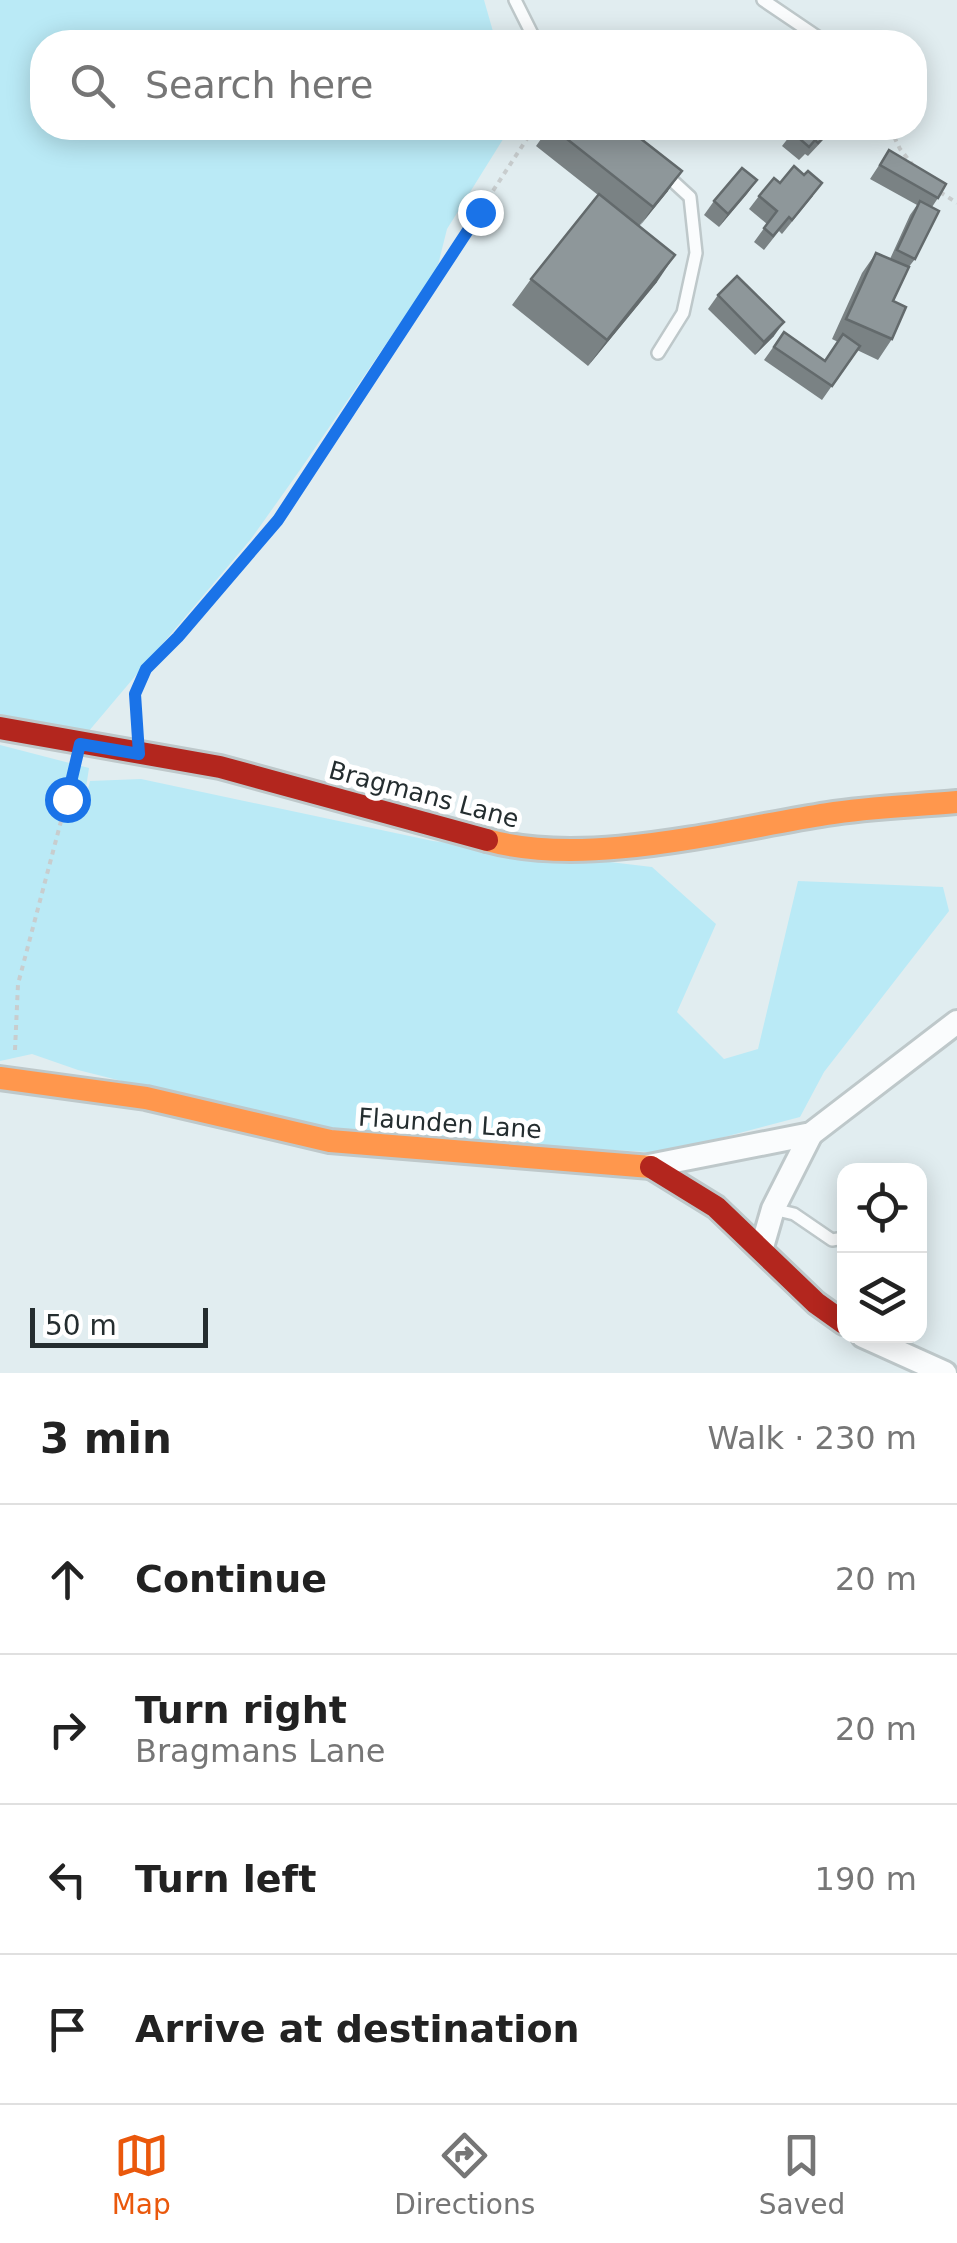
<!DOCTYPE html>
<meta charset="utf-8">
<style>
:root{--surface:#fff;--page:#f6f6f6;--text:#222;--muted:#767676;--line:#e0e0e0;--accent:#ea580c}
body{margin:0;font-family:"DejaVu Sans",sans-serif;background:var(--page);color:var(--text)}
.controls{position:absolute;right:30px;bottom:30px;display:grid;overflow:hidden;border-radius:20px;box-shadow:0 5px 25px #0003}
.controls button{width:90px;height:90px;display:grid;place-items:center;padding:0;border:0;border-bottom:2px solid var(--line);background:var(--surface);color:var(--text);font:50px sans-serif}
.scale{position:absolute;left:30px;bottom:25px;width:178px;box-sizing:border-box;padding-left:10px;border:5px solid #242d2f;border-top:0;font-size:28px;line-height:35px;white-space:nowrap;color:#242d2f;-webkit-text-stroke:8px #fff;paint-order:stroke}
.stop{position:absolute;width:30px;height:30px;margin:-22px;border:8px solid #1a73e8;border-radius:50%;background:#fff}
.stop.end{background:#1a73e8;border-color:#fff;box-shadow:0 2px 10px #0008}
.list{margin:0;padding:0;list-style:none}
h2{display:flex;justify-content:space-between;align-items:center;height:130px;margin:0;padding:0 40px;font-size:42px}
h2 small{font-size:32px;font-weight:400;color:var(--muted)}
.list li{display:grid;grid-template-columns:65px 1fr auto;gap:30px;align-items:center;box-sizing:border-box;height:150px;padding:0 40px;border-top:2px solid var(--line)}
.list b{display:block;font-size:38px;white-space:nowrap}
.list p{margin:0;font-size:32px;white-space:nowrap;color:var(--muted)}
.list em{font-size:32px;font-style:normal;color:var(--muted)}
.icon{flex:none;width:55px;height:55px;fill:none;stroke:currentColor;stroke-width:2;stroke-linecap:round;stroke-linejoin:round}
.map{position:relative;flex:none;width:957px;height:1373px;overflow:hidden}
.search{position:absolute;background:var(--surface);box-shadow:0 5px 25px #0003;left:30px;right:30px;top:30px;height:110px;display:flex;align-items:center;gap:25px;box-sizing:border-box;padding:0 35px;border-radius:40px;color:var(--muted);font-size:38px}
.sheet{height:730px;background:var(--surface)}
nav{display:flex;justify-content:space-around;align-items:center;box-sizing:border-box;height:140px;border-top:2px solid var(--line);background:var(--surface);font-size:28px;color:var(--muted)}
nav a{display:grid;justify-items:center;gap:5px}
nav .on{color:var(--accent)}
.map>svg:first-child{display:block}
.green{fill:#baeaf6}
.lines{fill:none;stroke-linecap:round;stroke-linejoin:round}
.lane-casing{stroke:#bec8ca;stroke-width:16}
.street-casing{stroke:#bec8ca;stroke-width:28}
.slow-casing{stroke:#bec8ca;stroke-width:28}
.jam-casing{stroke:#bec8ca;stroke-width:28}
.path{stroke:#c8cdce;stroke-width:4;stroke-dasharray:5 5;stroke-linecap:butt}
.lane{stroke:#fafcfd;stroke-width:11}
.street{stroke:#fafcfd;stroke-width:22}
.slow{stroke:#ff974d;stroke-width:22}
.jam{stroke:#b3261e;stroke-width:22}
.wall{fill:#7a8284}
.shaded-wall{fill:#636a6c}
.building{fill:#8e979a;stroke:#636a6c;stroke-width:2.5}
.route{stroke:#1a73e8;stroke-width:12}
.labels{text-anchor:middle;stroke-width:10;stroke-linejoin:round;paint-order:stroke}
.street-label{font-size:25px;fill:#242d2f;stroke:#fff}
</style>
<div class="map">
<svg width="957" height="1373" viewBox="0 0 957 1373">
<rect width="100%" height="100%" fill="#e1edf0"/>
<g class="green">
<path d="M0 0H484L496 42H42V128H510L447 229 437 269 300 470 251 539 88 732 0 714Z"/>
<path d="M0 745 89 768 82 814 90 781 141 779 433 841 652 867 716 924 677 1012 724 1059 758 1049 798 881 943 887 949 911 824 1072 800 1117 664 1153 387 1136 269 1118 78 1070 32 1054 0 1061Z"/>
</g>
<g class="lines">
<defs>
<g id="lane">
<path d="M515 0 536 42"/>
<path d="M763 0 825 42"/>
<path d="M658 353 683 313 696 253 690 197 665 174"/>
<path d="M773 1209 794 1214 832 1240 844 1238"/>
</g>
<g id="street">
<path d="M649 1166 811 1134 957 1022"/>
<path d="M762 1247 773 1209 811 1134"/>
<path d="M863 1336 945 1373"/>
</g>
<g id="slow">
<path d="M487 840C587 868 725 830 827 814 870 807 914 806 957 802"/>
<path d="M0 1078 146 1098 330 1141 651 1167"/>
</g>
<g id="jam">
<path d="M0 728 220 767 487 840"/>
<path d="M651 1167 716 1207 816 1303 844 1323"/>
</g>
</defs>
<use href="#lane" class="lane-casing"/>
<use href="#street" class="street-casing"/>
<use href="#slow" class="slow-casing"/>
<use href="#jam" class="jam-casing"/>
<g class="path">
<path d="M890 128 900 149 912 164"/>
<path d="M940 192 957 203"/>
<path d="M138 724 135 694 146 669 178 637 278 520 534 128"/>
<path d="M15 1050 18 984 74 772"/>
</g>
<use href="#lane" class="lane"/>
<use href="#street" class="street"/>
<use href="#slow" class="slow"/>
<use href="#jam" class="jam"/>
</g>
<g class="wall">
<path d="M549 128H627L668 191 639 226 657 282 588 366 512 305 531 279 598 195 536 146Z"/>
<path d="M796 128 824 139 808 156 805 154 799 160 782 146Z"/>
<path d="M889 150 938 198 932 207 915 259 908 268 893 301 892 339 878 360 857 350 822 400 764 360 784 332 825 361 838 342 832 339 862 273 876 253 890 259 910 215 917 205 870 179Z"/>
<path d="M757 180 719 227 704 215 714 201Z"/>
<path d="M780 183 813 196 782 234 779 231 764 250 754 242 767 224 749 209 759 196Z"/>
<path d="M718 295 774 336 755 355 708 309Z"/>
</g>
<g class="shaded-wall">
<path d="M682 171 668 191 639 227 653 207Z"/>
<path d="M757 180 747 194 719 227 728 214Z"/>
<path d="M675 255 657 282 588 366 607 340Z"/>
<path d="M784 322 774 336 755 355 764 342Z"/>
</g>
<g class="building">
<path d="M553 128H627L682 171 653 207Z"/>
<path d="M796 128H831L818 143 815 140 809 147 792 132Z"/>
<path d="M889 150 946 184 938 198 880 165Z"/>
<path d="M794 166 804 175 808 171 822 183 792 220 789 217 773 236 764 228 777 211 759 196 774 178 780 183Z"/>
<path d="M742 168 757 180 728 214 714 201Z"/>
<path d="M599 194 675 255 607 340 531 279Z"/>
<path d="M920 201 939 211 915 259 897 250Z"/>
<path d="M876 253 909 267 893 301 906 307 892 339 846 319Z"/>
<path d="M737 276 784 322 764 342 718 295Z"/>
<path d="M784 332 825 361 843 334 860 346 832 386 774 347Z"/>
</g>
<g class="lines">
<path class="route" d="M67 799 80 744 139 754 135 694 146 669 178 637 278 520 480 212"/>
</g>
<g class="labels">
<g class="street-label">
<text transform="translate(424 794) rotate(15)" y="9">Bragmans Lane</text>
<text transform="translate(450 1123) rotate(4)" y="9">Flaunden Lane</text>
</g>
</g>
</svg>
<div class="controls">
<button><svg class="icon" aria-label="locate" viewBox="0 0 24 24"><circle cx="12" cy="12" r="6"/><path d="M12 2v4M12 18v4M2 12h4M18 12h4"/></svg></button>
<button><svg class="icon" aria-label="layers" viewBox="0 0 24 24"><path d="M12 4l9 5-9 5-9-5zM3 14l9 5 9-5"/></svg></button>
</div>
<div class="scale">50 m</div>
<div class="stop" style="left:67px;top:799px"></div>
<div class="stop end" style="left:480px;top:212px"></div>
<div class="search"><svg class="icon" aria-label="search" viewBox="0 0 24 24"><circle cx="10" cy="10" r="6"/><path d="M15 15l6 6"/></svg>Search here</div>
</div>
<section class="sheet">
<h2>3 min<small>Walk · 230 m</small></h2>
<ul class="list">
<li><svg class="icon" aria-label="ahead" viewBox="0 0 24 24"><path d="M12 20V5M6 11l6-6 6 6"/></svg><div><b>Continue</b></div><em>20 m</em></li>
<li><svg class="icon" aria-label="right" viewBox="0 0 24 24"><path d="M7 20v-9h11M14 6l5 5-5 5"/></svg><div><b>Turn right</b><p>Bragmans Lane</p></div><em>20 m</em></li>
<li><svg class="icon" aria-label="left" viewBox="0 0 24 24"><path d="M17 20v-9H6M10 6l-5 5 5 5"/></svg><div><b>Turn left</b></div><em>190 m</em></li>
<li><svg class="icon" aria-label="arrive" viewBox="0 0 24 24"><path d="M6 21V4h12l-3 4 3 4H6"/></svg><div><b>Arrive at destination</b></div></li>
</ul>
</section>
<nav>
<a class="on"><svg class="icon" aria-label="map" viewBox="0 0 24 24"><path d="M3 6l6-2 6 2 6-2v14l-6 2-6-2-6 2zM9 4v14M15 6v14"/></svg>Map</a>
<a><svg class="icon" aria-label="directions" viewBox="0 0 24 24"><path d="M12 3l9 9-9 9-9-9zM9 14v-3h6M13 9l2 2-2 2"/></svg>Directions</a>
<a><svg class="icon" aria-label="saved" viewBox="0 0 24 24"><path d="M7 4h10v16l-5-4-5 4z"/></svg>Saved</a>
</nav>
